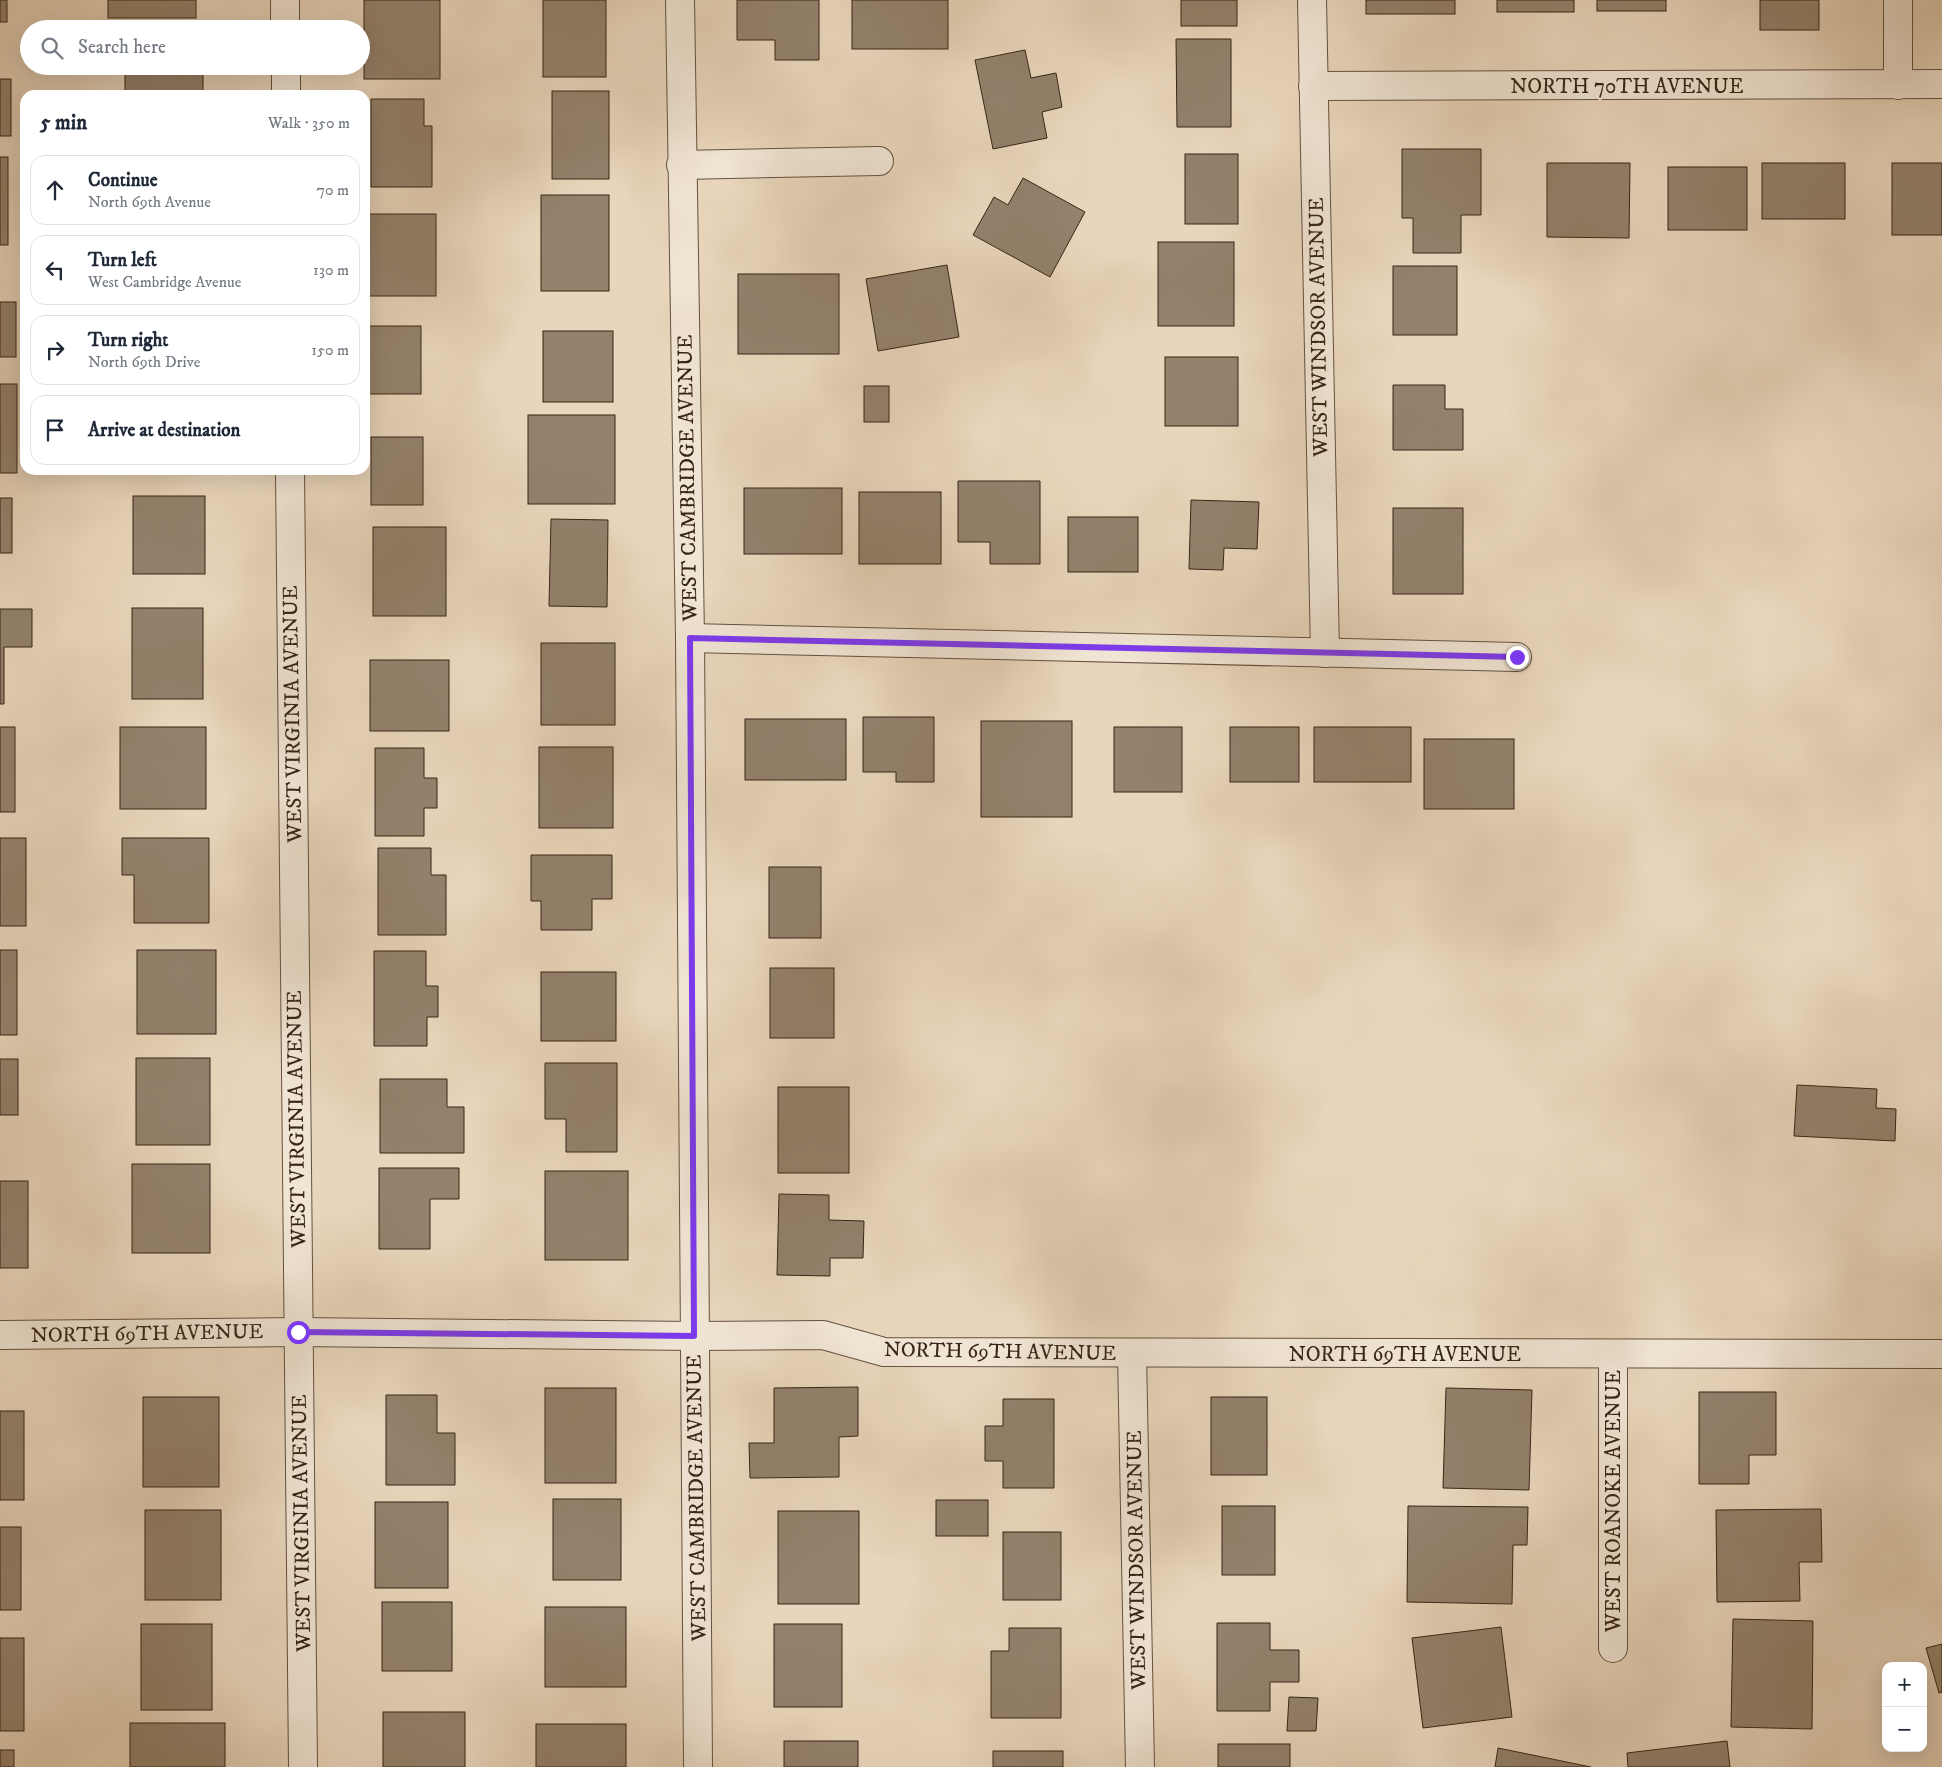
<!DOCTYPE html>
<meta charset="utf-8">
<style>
:root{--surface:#fff;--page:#f2f2f3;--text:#1f2937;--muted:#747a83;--line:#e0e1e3}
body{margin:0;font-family:"IM FELL DW Pica",serif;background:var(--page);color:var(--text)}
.controls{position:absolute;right:15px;bottom:15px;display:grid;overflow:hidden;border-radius:10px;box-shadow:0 5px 20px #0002}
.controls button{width:45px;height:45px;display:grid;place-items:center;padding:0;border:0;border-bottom:1px solid var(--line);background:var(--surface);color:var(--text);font:25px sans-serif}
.stop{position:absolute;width:15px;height:15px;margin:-11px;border:4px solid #7c3aed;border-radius:50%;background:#fff}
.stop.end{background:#7c3aed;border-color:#fff;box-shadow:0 1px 5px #0008}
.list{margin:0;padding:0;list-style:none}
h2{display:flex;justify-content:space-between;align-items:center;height:65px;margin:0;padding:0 20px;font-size:21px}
h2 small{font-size:16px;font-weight:400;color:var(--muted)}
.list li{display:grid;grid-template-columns:32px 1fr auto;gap:15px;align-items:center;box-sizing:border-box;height:70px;margin:0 10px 10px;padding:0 10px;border:1px solid var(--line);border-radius:15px}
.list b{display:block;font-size:19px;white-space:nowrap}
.list p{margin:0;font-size:16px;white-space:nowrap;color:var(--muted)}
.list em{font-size:16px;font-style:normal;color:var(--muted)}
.icon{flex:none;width:28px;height:28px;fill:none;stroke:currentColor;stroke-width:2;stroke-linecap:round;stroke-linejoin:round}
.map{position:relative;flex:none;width:1942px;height:1767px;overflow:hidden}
.search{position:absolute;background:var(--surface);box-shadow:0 5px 20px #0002;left:20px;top:20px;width:350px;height:55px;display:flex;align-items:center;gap:12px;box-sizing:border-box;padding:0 18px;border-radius:28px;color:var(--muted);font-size:19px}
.panel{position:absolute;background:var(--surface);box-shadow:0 5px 20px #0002;left:20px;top:90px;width:350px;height:385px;border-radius:15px}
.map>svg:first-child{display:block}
.building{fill:#93816c;stroke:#372616}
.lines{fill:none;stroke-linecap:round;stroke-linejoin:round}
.minor-casing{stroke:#63523f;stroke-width:30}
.minor{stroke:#f0e4d3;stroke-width:28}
.route{stroke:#7c3aed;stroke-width:6}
.labels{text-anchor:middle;stroke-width:4.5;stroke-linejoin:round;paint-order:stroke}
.street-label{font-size:21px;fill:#372616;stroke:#f0e4d3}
</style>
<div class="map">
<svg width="1942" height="1767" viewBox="0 0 1942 1767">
<rect width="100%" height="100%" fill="#e8d5bb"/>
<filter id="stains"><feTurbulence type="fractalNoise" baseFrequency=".004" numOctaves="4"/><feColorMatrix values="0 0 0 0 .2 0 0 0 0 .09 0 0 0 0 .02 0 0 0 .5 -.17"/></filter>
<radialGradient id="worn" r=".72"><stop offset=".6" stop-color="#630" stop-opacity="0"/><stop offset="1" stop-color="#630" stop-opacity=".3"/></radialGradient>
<g class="building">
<rect x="0" y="0" width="7" height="22"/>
<rect x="108" y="0" width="88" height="18"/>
<rect x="364" y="0" width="76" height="79"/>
<rect x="543" y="0" width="63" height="77"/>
<path d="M737 0H819V60H775V40H737Z"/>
<rect x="852" y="0" width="96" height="49"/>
<rect x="1181" y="0" width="56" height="26"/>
<rect x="1366" y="0" width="89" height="14"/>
<rect x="1497" y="0" width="77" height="12"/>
<rect x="1597" y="0" width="69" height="11"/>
<rect x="1760" y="0" width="59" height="30"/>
<path d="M1176 39H1231V127H1177Z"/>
<path d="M1025 50 1031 78 1056 73 1062 107 1042 112 1047 138 993 149 975 60Z"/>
<rect x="125" y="66" width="78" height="29"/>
<rect x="0" y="79" width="11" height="57"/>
<rect x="552" y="91" width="57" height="88"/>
<path d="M371 99H424V126H432V187H371Z"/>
<path d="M1402 149H1481V215H1461V253H1413V218H1402Z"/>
<rect x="1185" y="154" width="53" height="70"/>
<rect x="0" y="157" width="8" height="88"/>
<path d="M1547 163H1630L1629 238 1547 237Z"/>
<rect x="1762" y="163" width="83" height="56"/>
<rect x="1892" y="163" width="50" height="72"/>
<rect x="1668" y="167" width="79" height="63"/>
<path d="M1023 178 1085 212 1050 277 973 235 994 197 1008 205Z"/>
<rect x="541" y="195" width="68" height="96"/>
<rect x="366" y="214" width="70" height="82"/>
<rect x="1158" y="242" width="76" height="84"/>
<path d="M947 265 959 337 878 351 866 279Z"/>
<rect x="1393" y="266" width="64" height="69"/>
<rect x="738" y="274" width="101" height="80"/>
<rect x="0" y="302" width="16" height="55"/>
<rect x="367" y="326" width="54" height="68"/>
<rect x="543" y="331" width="70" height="71"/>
<rect x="1165" y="357" width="73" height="69"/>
<rect x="0" y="384" width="17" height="89"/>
<path d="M1393 385H1445V409H1463V450H1393Z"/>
<rect x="864" y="386" width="25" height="36"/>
<rect x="528" y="415" width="87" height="89"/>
<rect x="371" y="437" width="52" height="68"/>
<path d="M958 481H1040V564H990V542H958Z"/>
<rect x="744" y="488" width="98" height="66"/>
<rect x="859" y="492" width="82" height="72"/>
<rect x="133" y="496" width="72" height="78"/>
<rect x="0" y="498" width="12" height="55"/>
<path d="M1191 500 1259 502 1257 549 1224 548 1223 570 1189 569Z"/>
<rect x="1393" y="508" width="70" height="86"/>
<rect x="1068" y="517" width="70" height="55"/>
<path d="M551 519 608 520 607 607 549 606Z"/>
<rect x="373" y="527" width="73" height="89"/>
<rect x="132" y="608" width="71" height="91"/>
<path d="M0 609H32V647H4V704H0Z"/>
<rect x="541" y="643" width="74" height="82"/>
<rect x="370" y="660" width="79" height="71"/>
<path d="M863 717H934V782H896V772H863Z"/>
<rect x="745" y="719" width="101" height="61"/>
<rect x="981" y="721" width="91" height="96"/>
<rect x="0" y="727" width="15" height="85"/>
<rect x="120" y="727" width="86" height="82"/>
<rect x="1114" y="727" width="68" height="65"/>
<rect x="1230" y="727" width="69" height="55"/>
<rect x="1314" y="727" width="97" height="55"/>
<rect x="1424" y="739" width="90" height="70"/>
<rect x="539" y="747" width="74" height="81"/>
<path d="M375 748H424V778H437V808H424V836H375Z"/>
<rect x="0" y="838" width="26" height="88"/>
<path d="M122 838H209V923H134V875H122Z"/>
<path d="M378 848H431V875H446V935H378Z"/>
<path d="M531 855H612V899H592V930H541V901H531Z"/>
<rect x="769" y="867" width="52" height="71"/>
<rect x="0" y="950" width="17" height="85"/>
<rect x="137" y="950" width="79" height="84"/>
<path d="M374 951H426V986H438V1017H427V1046H374Z"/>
<rect x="770" y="968" width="64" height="70"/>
<rect x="541" y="972" width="75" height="69"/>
<rect x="136" y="1058" width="74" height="87"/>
<rect x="0" y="1059" width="18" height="56"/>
<path d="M545 1063H617V1152H566V1119H545Z"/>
<path d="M380 1079H447V1107H464V1153H380Z"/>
<path d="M1797 1085 1877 1089 1876 1108 1896 1109 1895 1141 1794 1136Z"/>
<rect x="778" y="1087" width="71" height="86"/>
<rect x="132" y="1164" width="78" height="89"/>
<path d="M379 1168H459V1199H430V1249H379Z"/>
<rect x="545" y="1171" width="83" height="89"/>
<rect x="0" y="1181" width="28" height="87"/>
<path d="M779 1194 829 1195V1220L864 1221 863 1258H830V1276L777 1275Z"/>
<path d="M858 1387V1436L839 1437V1477L750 1478 749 1443H774V1388Z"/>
<rect x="545" y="1388" width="71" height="95"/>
<path d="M1446 1388 1532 1390 1529 1490 1443 1488Z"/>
<path d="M1699 1392H1776V1455H1749V1484H1699Z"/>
<path d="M386 1395H437V1433H455V1485H386Z"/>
<rect x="143" y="1397" width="76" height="90"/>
<rect x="1211" y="1397" width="56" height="78"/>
<path d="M1003 1399H1054V1488H1003V1461H985V1426H1003Z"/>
<rect x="0" y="1411" width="24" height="89"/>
<rect x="553" y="1499" width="68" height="81"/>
<rect x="936" y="1500" width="52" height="36"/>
<rect x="375" y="1502" width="73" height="86"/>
<rect x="1222" y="1506" width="53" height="69"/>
<path d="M1408 1506 1528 1507 1527 1545H1513L1512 1604 1407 1602Z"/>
<path d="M1821 1509 1822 1562H1799L1800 1601 1717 1602 1716 1510Z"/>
<rect x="145" y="1510" width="76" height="90"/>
<rect x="778" y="1511" width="81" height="93"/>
<rect x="0" y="1527" width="21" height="83"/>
<rect x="1003" y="1532" width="58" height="68"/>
<rect x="382" y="1602" width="70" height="69"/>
<rect x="545" y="1607" width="81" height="80"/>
<path d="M1733 1619 1813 1621 1812 1729 1731 1727Z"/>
<path d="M1217 1623H1270V1650H1299V1682H1270V1711H1217Z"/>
<rect x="141" y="1624" width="71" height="86"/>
<rect x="774" y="1624" width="68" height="83"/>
<path d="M1501 1627 1512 1717 1423 1728 1412 1638Z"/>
<path d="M1009 1628H1061V1718H991V1651H1009Z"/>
<rect x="0" y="1638" width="24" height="93"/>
<path d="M1942 1644V1692L1939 1693 1926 1648Z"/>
<path d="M1289 1697 1318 1698 1316 1731H1287Z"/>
<rect x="383" y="1712" width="82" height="55"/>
<rect x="130" y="1723" width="95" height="44"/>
<rect x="536" y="1724" width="90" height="43"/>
<rect x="784" y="1741" width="74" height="26"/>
<path d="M1727 1741 1730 1767H1628L1627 1753Z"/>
<rect x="1218" y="1744" width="72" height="23"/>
<path d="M1498 1748 1591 1767H1495Z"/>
<rect x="0" y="1750" width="14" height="17"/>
<rect x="993" y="1751" width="70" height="16"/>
</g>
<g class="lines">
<defs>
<g id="minor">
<path d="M285 0V29"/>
<path d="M680 0 690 638 698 1767"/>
<path d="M1312 0 1325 653"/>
<path d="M1898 0V85"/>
<path d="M286 66V95"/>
<path d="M1313 86 1942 84"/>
<path d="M681 165 879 161"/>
<path d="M290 470 303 1767"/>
<path d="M690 638 1517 657"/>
<path d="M0 1335 298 1332 694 1336 823 1335 884 1352 1942 1354"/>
<path d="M1132 1353 1140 1767"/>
<path d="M1613 1354V1648"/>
</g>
</defs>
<use href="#minor" class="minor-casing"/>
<use href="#minor" class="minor"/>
</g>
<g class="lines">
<path class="route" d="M298 1332 694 1336 690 638 1517 657"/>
</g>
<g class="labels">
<g class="street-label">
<text x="1627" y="93">NORTH 70TH AVENUE</text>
<text transform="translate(1318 327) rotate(-91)" y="7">WEST WINDSOR AVENUE</text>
<text transform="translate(687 478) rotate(-91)" y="7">WEST CAMBRIDGE AVENUE</text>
<text transform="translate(292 714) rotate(-91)" y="7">WEST VIRGINIA AVENUE</text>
<text transform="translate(296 1119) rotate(-91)" y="7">WEST VIRGINIA AVENUE</text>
<text transform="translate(147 1333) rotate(-1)" y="7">NORTH 69TH AVENUE</text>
<text transform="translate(1000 1351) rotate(1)" y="7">NORTH 69TH AVENUE</text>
<text x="1405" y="1361">NORTH 69TH AVENUE</text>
<text transform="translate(696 1498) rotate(-91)" y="7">WEST CAMBRIDGE AVENUE</text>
<text transform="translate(1613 1501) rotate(-90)" y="7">WEST ROANOKE AVENUE</text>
<text transform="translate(301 1523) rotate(-91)" y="7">WEST VIRGINIA AVENUE</text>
<text transform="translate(1136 1560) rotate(-91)" y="7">WEST WINDSOR AVENUE</text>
</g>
</g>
<rect width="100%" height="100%" filter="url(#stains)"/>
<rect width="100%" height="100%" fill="url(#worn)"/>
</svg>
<div class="controls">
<button>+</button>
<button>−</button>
</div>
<div class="stop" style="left:298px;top:1332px"></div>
<div class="stop end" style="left:1517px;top:657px"></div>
<div class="search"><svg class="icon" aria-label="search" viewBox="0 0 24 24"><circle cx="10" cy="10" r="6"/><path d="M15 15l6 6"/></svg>Search here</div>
<section class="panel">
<h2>5 min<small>Walk · 350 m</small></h2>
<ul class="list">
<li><svg class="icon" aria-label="ahead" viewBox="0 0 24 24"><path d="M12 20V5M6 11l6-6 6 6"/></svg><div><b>Continue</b><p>North 69th Avenue</p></div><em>70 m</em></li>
<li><svg class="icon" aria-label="left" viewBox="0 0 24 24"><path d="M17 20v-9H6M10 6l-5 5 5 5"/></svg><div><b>Turn left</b><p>West Cambridge Avenue</p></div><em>130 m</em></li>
<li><svg class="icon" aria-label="right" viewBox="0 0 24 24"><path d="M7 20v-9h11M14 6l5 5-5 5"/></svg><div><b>Turn right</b><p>North 69th Drive</p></div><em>150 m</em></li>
<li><svg class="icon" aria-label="arrive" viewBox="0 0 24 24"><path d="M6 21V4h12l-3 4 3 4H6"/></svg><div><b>Arrive at destination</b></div></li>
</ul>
</section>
</div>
